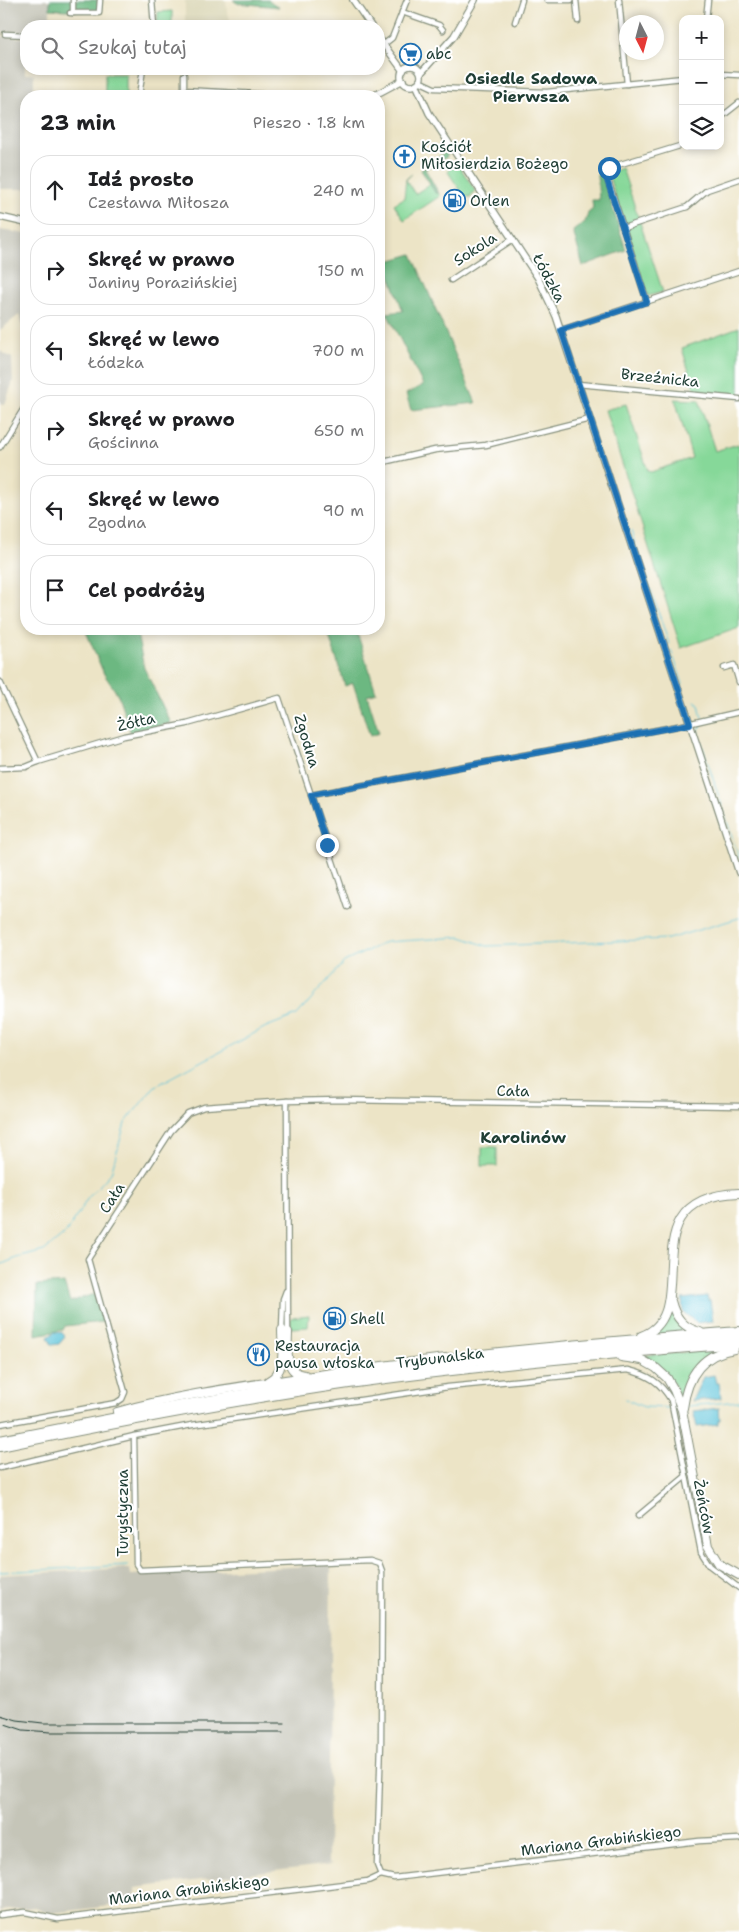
<!DOCTYPE html>
<html lang="pl">
<meta charset="utf-8">
<style>
:root{--surface:#fff;--page:#f2f2f2;--text:#202124;--muted:#757577;--line:#e0e0e0}
body{margin:0;font-family:"Shantell Sans",sans-serif;background:var(--page);color:var(--text)}
.controls{position:absolute;right:15px;top:15px;display:grid;overflow:hidden;border-radius:10px;box-shadow:0 2px 8px #0003}
.controls button{width:45px;height:45px;display:grid;place-items:center;padding:0;border:0;border-bottom:1px solid var(--line);background:var(--surface);color:var(--text);font:25px sans-serif}
.compass{position:absolute;left:619px;top:15px;width:45px;height:45px;border-radius:50%;background:var(--surface);box-shadow:0 2px 8px #0003;rotate:174deg}
.stop{position:absolute;width:15px;height:15px;margin:-11px;border:4px solid #1f6fb2;border-radius:50%;background:#fff}
.stop.end{background:#1f6fb2;border-color:#fff;box-shadow:0 1px 5px #0008}
.list{margin:0;padding:0;list-style:none}
h2{display:flex;justify-content:space-between;align-items:center;height:65px;margin:0;padding:0 20px;font-size:21px}
h2 small{font-size:16px;font-weight:400;color:var(--muted)}
.list li{display:grid;grid-template-columns:32px 1fr auto;gap:15px;align-items:center;box-sizing:border-box;height:70px;margin:0 10px 10px;padding:0 10px;border:1px solid var(--line);border-radius:20px}
.list b{display:block;font-size:19px;white-space:nowrap}
.list p{margin:0;font-size:16px;white-space:nowrap;color:var(--muted)}
.list em{font-size:16px;font-style:normal;color:var(--muted)}
.icon{flex:none;width:28px;height:28px;fill:none;stroke:currentColor;stroke-width:2;stroke-linecap:round;stroke-linejoin:round}
.map{position:relative;flex:none;width:739px;height:1932px;overflow:hidden}
.search{position:absolute;background:var(--surface);box-shadow:0 2px 8px #0003;left:20px;top:20px;width:365px;height:55px;display:flex;align-items:center;gap:12px;box-sizing:border-box;padding:0 18px;border-radius:20px;color:var(--muted);font-size:19px}
.panel{position:absolute;background:var(--surface);box-shadow:0 2px 8px #0003;left:20px;top:90px;width:365px;height:545px;border-radius:20px}
.map>svg:first-child{display:block}
.built{fill:#dad6b5}
.industrial{fill:#c5c5b8}
.green{fill:#86d899;stroke:#528a66}
.forest{fill:#6cb881;stroke:#467a5a}
.water{fill:#5dc4da;stroke:#3e8087}
.lines{fill:none;stroke-linecap:round;stroke-linejoin:round}
.stream{stroke:#5dc4da;stroke-width:1}
.street-casing{stroke:#86907d;stroke-width:7}
.secondary-casing{stroke:#86907d;stroke-width:8}
.highway-casing{stroke:#86907d;stroke-width:10}
.street{stroke:#fff;stroke-width:4.5}
.secondary{stroke:#fff;stroke-width:5.5}
.highway{stroke:#fff;stroke-width:8}
.rail{stroke:#1f3d34;stroke-width:1}
.route{stroke:#1f6fb2;stroke-width:6}
.labels{text-anchor:middle;stroke-width:4;stroke-linejoin:round;paint-order:stroke}
.poi-label{font-size:15px;fill:#1f3d34;stroke:#fff;text-anchor:start}
.street-label{font-size:15px;fill:#1f3d34;stroke:#fff}
.neighbourhood-label{font-size:16px;font-weight:bold;fill:#1f3d34;stroke:#fff}
</style>
<div class="map">
<svg width="739" height="1932" viewBox="0 0 739 1932">
<rect width="100%" height="100%" fill="#fff"/>
<filter id="ink" filterUnits="userSpaceOnUse"><feTurbulence type="fractalNoise" baseFrequency=".02" numOctaves="2"/><feDisplacementMap in="SourceGraphic" scale="10" xChannelSelector="R" yChannelSelector="G"/><feConvolveMatrix kernelMatrix="1 2 1 2 8 2 1 2 1" color-interpolation-filters="sRGB"/></filter>
<filter id="wash" filterUnits="userSpaceOnUse"><feTurbulence type="fractalNoise" baseFrequency=".0096" numOctaves="4" result="noise"/><feDisplacementMap in="SourceGraphic" scale="20" xChannelSelector="R" yChannelSelector="G"/><feGaussianBlur stdDeviation="1.12" result="paint"/><feColorMatrix in="noise" values="0 0 0 0 0 0 0 0 0 0 0 0 0 0 0 0 0 1.4 0 .05"/><feComposite in="paint" operator="in"/></filter>
<g filter="url(#wash)">
<rect width="100%" height="100%" fill="#ece4c6"/>
<path class="built" d="M185 0H226L227 12 233 26H185Z"/>
<g class="industrial">
<path d="M0 0H50V16H62V26H26V33L0 32Z"/>
<path d="M0 36 25 38V74H34V96H26V189H0Z"/>
<path d="M0 230 26 234V357L25 333 19 315 0 330Z"/>
<path d="M0 351 12 358 13 381 5 404H0Z"/>
<path d="M331 1565 328 1862 332 1864 135 1888 136 1903 51 1913 35 1907 0 1911V1575L130 1568 131 1575Z"/>
</g>
<g class="green">
<path d="M172 11V26H157L158 12Z"/>
<rect x="105" y="74" width="21" height="22"/>
<path d="M454 163H457L475 190 470 197 464 196 448 172Z"/>
<path d="M622 168 663 292 648 296 610 180 611 172Z"/>
<path d="M412 174 406 180 415 194 430 184 435 193 438 192 440 196 404 220 394 204 404 198 406 179Z"/>
<path d="M739 327V396L695 392 682 348Z"/>
<path d="M675 399 699 400 715 451 738 444 739 448V628L681 648 605 410 626 404 648 471 651 472 692 458Z"/>
<rect x="482" y="1147" width="15" height="19"/>
<path d="M670 1309 691 1332 652 1335 664 1323Z"/>
<path d="M309 1315 308 1327 291 1328 290 1320 293 1317Z"/>
<path d="M714 1350 693 1369 686 1379 680 1399 674 1384 637 1356Z"/>
</g>
<g class="forest">
<path d="M50 0H98V12L50 9Z"/>
<path d="M233 0H268L279 7 237 3Z"/>
<path d="M444 153H447V157L425 169 437 190V194L421 170Z"/>
<path d="M602 174 626 250 583 266 573 231 585 222 588 213 593 209 592 200H599L597 175Z"/>
<path d="M412 254 476 403 411 410 406 394 423 385 387 313 403 311 385 262Z"/>
<path d="M85 629H113L115 634 126 629H136L144 668 171 723 131 734 118 695 104 674Z"/>
<path d="M327 629H356L376 692 367 695 379 733 370 736 353 683 345 686Z"/>
<path d="M64 1283 70 1302 94 1294 103 1322 65 1326 63 1330 36 1335 37 1285Z"/>
</g>
<g class="water">
<path d="M707 1296 708 1300H710L713 1321 697 1323 683 1312 682 1299Z"/>
<path d="M55 1332 63 1333 65 1337 59 1344 52 1345 48 1337Z"/>
<path d="M714 1375 716 1383H719L721 1398 692 1401 703 1377Z"/>
<path d="M719 1408 720 1420H718V1424L697 1427 693 1411Z"/>
</g>
<g class="lines">
<g class="stream">
<path d="M631 531 641 561"/>
<path d="M643 566 669 644"/>
<path d="M671 650 683 684"/>
<path d="M695 701 699 704 702 718"/>
<path d="M700 736 698 731 703 723"/>
<path d="M700 739 739 858"/>
<path d="M0 1265 17 1258 44 1251 66 1233 88 1198 111 1173 125 1123 154 1087 266 1027 297 1015 344 962 386 942 461 937 487 946 668 939 739 918"/>
<path d="M700 1372 710 1362"/>
<path d="M625 1399 644 1407 669 1408"/>
<path d="M688 1406 739 1401"/>
<path d="M0 1572 128 1565"/>
</g>
</g>
</g>
<g filter="url(#ink)">
<g class="lines">
<defs>
<g id="street">
<path d="M73 0V13"/>
<path d="M152 0 154 26"/>
<path d="M547 0H571"/>
<path d="M576 0 578 21"/>
<path d="M619 0 627 84"/>
<path d="M402 12 439 25 443 30"/>
<path d="M70 13H99L100 0"/>
<path d="M706 19 708 0"/>
<path d="M515 22 522 0"/>
<path d="M5 34 26 35"/>
<path d="M379 48 392 38 407 0"/>
<path d="M720 74 739 75"/>
<path d="M184 75V96"/>
<path d="M419 81 434 88 547 92 683 78"/>
<path d="M184 90 291 96"/>
<path d="M139 96 143 69"/>
<path d="M720 118 739 103"/>
<path d="M623 228 687 207 707 190 739 179"/>
<path d="M451 280 513 239"/>
<path d="M647 302 607 177V172L611 167 683 145"/>
<path d="M561 330 739 271"/>
<path d="M578 384 739 399"/>
<path d="M0 447 26 405"/>
<path d="M379 463 435 450 486 445 590 419"/>
<path d="M724 668 734 665 739 682"/>
<path d="M0 682 38 762"/>
<path d="M0 768 26 767 38 762 124 736 187 724 279 698 348 907"/>
<path d="M311 795 683 725 739 712"/>
<path d="M287 1101 288 1332"/>
<path d="M282 1330 283 1299 286 1291"/>
<path d="M0 1424 116 1403 122 1399 125 1392 88 1259 171 1131 188 1113 204 1107 287 1101 340 1100 739 1106"/>
<path d="M134 1436 136 1564 140 1570 370 1560 379 1563 382 1571 381 1742 377 1865 381 1875 394 1878 699 1841 739 1839"/>
<path d="M0 1468 134 1436 192 1425 448 1387 628 1370C649 1375 660 1382 671 1400L701 1552 710 1566 739 1588"/>
<path d="M638 1516 686 1476"/>
<path d="M0 1915 25 1912 58 1919 368 1881 381 1875"/>
</g>
<g id="secondary">
<path d="M353 0 371 26"/>
<path d="M379 38 403 71"/>
<circle cx="411" cy="76" r="10"/>
<path d="M421 73 454 36 475 0"/>
<path d="M416 84 429 113 538 278 556 316 739 873"/>
<path d="M373 96 403 80"/>
<path d="M0 217 26 223"/>
</g>
<g id="highway">
<path d="M671 1301C675 1317 683 1328 700 1332"/>
<path d="M288 1332C288 1348 283 1373 305 1375"/>
<path d="M641 1336C706 1314 624 1197 739 1193"/>
<path d="M621 1357 642 1360 656 1368 667 1378 674 1390 682 1410 708 1546 719 1564 739 1575"/>
<path d="M268 1381C287 1372 282 1347 282 1330"/>
<path d="M683 1408C687 1377 701 1354 734 1349"/>
<path d="M117 1412C176 1395 238 1387 299 1378 445 1355 592 1342 739 1331"/>
<path d="M0 1440C118 1416 237 1393 356 1376 483 1358 611 1347 739 1338"/>
<path d="M0 1447C116 1423 232 1401 349 1384 478 1366 609 1354 739 1344"/>
</g>
</defs>
<use href="#street" class="street-casing"/>
<use href="#secondary" class="secondary-casing"/>
<use href="#highway" class="highway-casing"/>
<use href="#street" class="street"/>
<use href="#secondary" class="secondary"/>
<use href="#highway" class="highway"/>
<g class="rail">
<path d="M0 1715 17 1720 43 1723H285"/>
<path d="M5 1724 23 1730 51 1732H283"/>
</g>
</g>
</g>
<g class="lines" filter="url(#ink)">
<path class="route" d="M327 845 311 795 690 724 561 330 647 302 606 177 609 168"/>
</g>
<defs>
<symbol id="supermarket-ring" viewBox="-11 -11 22 22"><circle r="9.5" fill="#fff" stroke="#1f6fb2" stroke-width="1.5"/><path d="M-6-5.5h2.5l.6 2H6L4.5 2H-2.5L-4.4-4H-6ZM-1.5 3.2a1.3 1.3 0 1 0 .1 0ZM3 3.2a1.3 1.3 0 1 0 .1 0Z" fill="#1f6fb2"/></symbol>
<symbol id="church-ring" viewBox="-11 -11 22 22"><circle r="9.5" fill="#fff" stroke="#1f6fb2" stroke-width="1.5"/><path d="M-1.2-6h2.4v3.5h3.3v2.4h-3.3V6h-2.4V-.1h-3.3v-2.4h3.3Z" fill="#1f6fb2"/></symbol>
<symbol id="fuel-ring" viewBox="-11 -11 22 22"><circle r="9.5" fill="#fff" stroke="#1f6fb2" stroke-width="1.5"/><path d="M-5.5-6h7V0h2V4h1.3V-2.5L3-4.5l.8-.8L6-3V5H2.5V1h-1V6h-7ZM-4.2-4.7v3.2H.2V-4.7Z" fill="#1f6fb2"/></symbol>
<symbol id="restaurant-ring" viewBox="-11 -11 22 22"><circle r="9.5" fill="#fff" stroke="#1f6fb2" stroke-width="1.5"/><path d="M-5-6h1v4h1v-4h1v4h1v-4h1v5L-1.5 .5V6h-2V.5L-5-1ZM5-6V6H3V1.5H1.5Q1.5-4 5-6Z" fill="#1f6fb2"/></symbol>
</defs>
<g fill-rule="evenodd">
<use href="#supermarket-ring" x="398" y="42" width="25" height="25"/>
<use href="#church-ring" x="392" y="144" width="25" height="25"/>
<use href="#fuel-ring" x="442" y="188" width="25" height="25"/>
<use href="#fuel-ring" x="322" y="1306" width="25" height="25"/>
<use href="#restaurant-ring" x="246" y="1342" width="25" height="25"/>
</g>
<g class="labels">
<g class="poi-label">
<text x="426" y="59">abc</text>
<text x="421" y="152">Kościół<tspan x="421" dy="17">Miłosierdzia Bożego</tspan></text>
<text x="470" y="206">Orlen</text>
<text x="350" y="1324">Shell</text>
<text x="275" y="1351">Restauracja<tspan x="275" dy="17">pausa włoska</tspan></text>
</g>
<g class="street-label">
<text transform="translate(475 249) rotate(-33)" y="5">Sokola</text>
<text transform="translate(549 278) rotate(62)" y="5">Łódzka</text>
<text transform="translate(660 378) rotate(6)" y="5">Brzeźnicka</text>
<text transform="translate(136 722) rotate(-13)" y="5">Żółta</text>
<text transform="translate(307 741) rotate(73)" y="5">Zgodna</text>
<text transform="translate(513 1091) rotate(1)" y="5">Cała</text>
<text transform="translate(112 1198) rotate(-57)" y="5">Cała</text>
<text transform="translate(440 1358) rotate(-7)" y="5">Trybunalska</text>
<text transform="translate(704 1507) rotate(79)" y="5">Żeńców</text>
<text transform="translate(123 1513) rotate(-90)" y="5">Turystyczna</text>
<text transform="translate(601 1841) rotate(-7)" y="5">Mariana Grabińskiego</text>
<text transform="translate(189 1890) rotate(-7)" y="5">Mariana Grabińskiego</text>
</g>
<g class="neighbourhood-label">
<text x="531" y="84">Osiedle Sadowa<tspan x="531" dy="18">Pierwsza</tspan></text>
<text x="523" y="1143">Karolinów</text>
</g>
</g>
</svg>
<div class="controls">
<button>+</button>
<button>−</button>
<button><svg class="icon" aria-label="layers" viewBox="0 0 24 24"><path d="M12 4l9 5-9 5-9-5zM3 14l9 5 9-5"/></svg></button>
</div>
<svg class="compass" viewBox="-18 -18 36 36"><path d="M0-13l5 13h-10z" fill="#e53935"/><path d="M0 13l5-13h-10z" fill="#757577"/></svg>
<div class="stop" style="left:609px;top:168px"></div>
<div class="stop end" style="left:327px;top:845px"></div>
<div class="search"><svg class="icon" aria-label="search" viewBox="0 0 24 24"><circle cx="10" cy="10" r="6"/><path d="M15 15l6 6"/></svg>Szukaj tutaj</div>
<section class="panel">
<h2>23 min<small>Pieszo · 1.8 km</small></h2>
<ul class="list">
<li><svg class="icon" aria-label="ahead" viewBox="0 0 24 24"><path d="M12 20V5M6 11l6-6 6 6"/></svg><div><b>Idź prosto</b><p>Czesława Miłosza</p></div><em>240 m</em></li>
<li><svg class="icon" aria-label="right" viewBox="0 0 24 24"><path d="M7 20v-9h11M14 6l5 5-5 5"/></svg><div><b>Skręć w prawo</b><p>Janiny Porazińskiej</p></div><em>150 m</em></li>
<li><svg class="icon" aria-label="left" viewBox="0 0 24 24"><path d="M17 20v-9H6M10 6l-5 5 5 5"/></svg><div><b>Skręć w lewo</b><p>Łódzka</p></div><em>700 m</em></li>
<li><svg class="icon" aria-label="right" viewBox="0 0 24 24"><path d="M7 20v-9h11M14 6l5 5-5 5"/></svg><div><b>Skręć w prawo</b><p>Gościnna</p></div><em>650 m</em></li>
<li><svg class="icon" aria-label="left" viewBox="0 0 24 24"><path d="M17 20v-9H6M10 6l-5 5 5 5"/></svg><div><b>Skręć w lewo</b><p>Zgodna</p></div><em>90 m</em></li>
<li><svg class="icon" aria-label="arrive" viewBox="0 0 24 24"><path d="M6 21V4h12l-3 4 3 4H6"/></svg><div><b>Cel podróży</b></div></li>
</ul>
</section>
</div>
